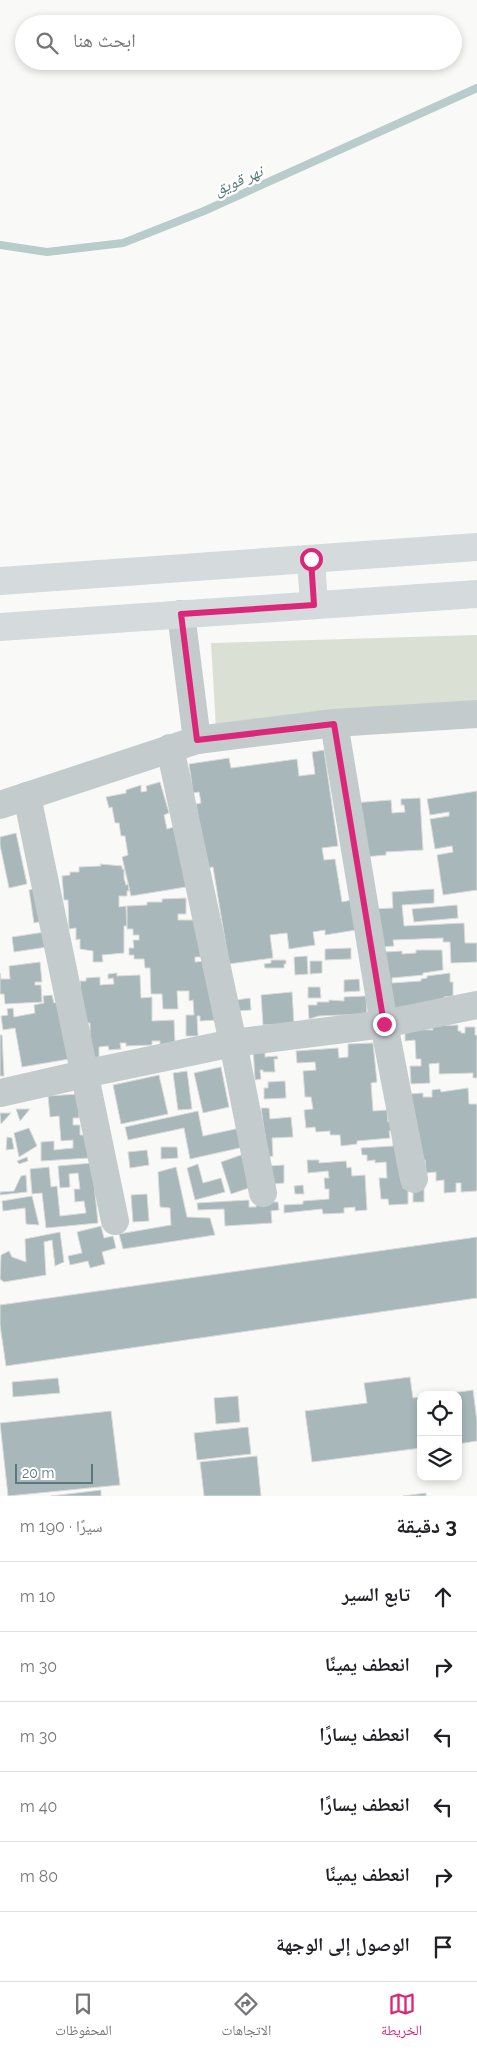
<!DOCTYPE html>
<html lang="ar">
<meta charset="utf-8">
<style>
:root{--surface:#fff;--page:#f2f2f2;--text:#202124;--muted:#757577;--line:#e0e0e0;--accent:#db2777}
body{margin:0;font-family:Raleway,"Noto Naskh Arabic",sans-serif;background:var(--page);color:var(--text);direction:rtl}
.controls{position:absolute;right:15px;bottom:15px;display:grid;overflow:hidden;border-radius:10px;box-shadow:0 2px 8px #0003}
.controls button{width:45px;height:45px;display:grid;place-items:center;padding:0;border:0;border-bottom:1px solid var(--line);background:var(--surface);color:var(--text);font:25px sans-serif}
.scale{position:absolute;left:15px;bottom:12px;width:78px;box-sizing:border-box;padding-left:5px;border:2px solid #5e787f;border-top:0;font-size:14px;line-height:18px;white-space:nowrap;color:#5e787f;-webkit-text-stroke:4px #fff;paint-order:stroke}
.stop{position:absolute;width:15px;height:15px;margin:-11px;border:4px solid #db2777;border-radius:50%;background:#fff}
.stop.end{background:#db2777;border-color:#fff;box-shadow:0 1px 5px #0008}
.list{margin:0;padding:0;list-style:none}
h2{display:flex;justify-content:space-between;align-items:center;height:65px;margin:0;padding:0 20px;font-size:21px}
h2 small{font-size:16px;font-weight:400;color:var(--muted)}
.list li{display:grid;grid-template-columns:32px 1fr auto;gap:15px;align-items:center;box-sizing:border-box;height:70px;padding:0 20px;border-top:1px solid var(--line)}
.list b{display:block;font-size:19px;white-space:nowrap}
.list em{font-size:16px;font-style:normal;color:var(--muted)}
.icon{flex:none;width:28px;height:28px;fill:none;stroke:currentColor;stroke-width:2;stroke-linecap:round;stroke-linejoin:round}
.map{position:relative;flex:none;width:477px;height:1496px;overflow:hidden;direction:ltr}
.search{position:absolute;background:var(--surface);box-shadow:0 2px 8px #0003;left:15px;right:15px;top:15px;height:55px;display:flex;align-items:center;gap:12px;box-sizing:border-box;padding:0 18px;border-radius:28px;color:var(--muted);font-size:19px}
.sheet{height:485px;background:var(--surface)}
nav{display:flex;justify-content:space-around;align-items:center;box-sizing:border-box;height:70px;border-top:1px solid var(--line);background:var(--surface);font-size:14px;color:var(--muted)}
nav a{display:grid;justify-items:center;gap:2px}
nav .on{color:var(--accent)}
.map>svg:first-child{display:block}
.green{fill:#dbe0d5}
.lines{fill:none;stroke-linecap:round;stroke-linejoin:round}
.stream{stroke:#b8cccc;stroke-width:8}
.building{fill:#a8b8ba;stroke:#dbdbd9}
.minor{stroke:#c4cbcd;stroke-width:28}
.secondary{stroke:#d5dbdd;stroke-width:28}
.route{stroke:#db2777;stroke-width:6}
.labels{text-anchor:middle;stroke-width:5;stroke-linejoin:round;paint-order:stroke}
.water-label{font-size:16px;font-style:italic;fill:#587676;stroke:#fff}
</style>
<div class="map">
<svg width="477" height="1496" viewBox="0 0 477 1496">
<rect width="100%" height="100%" fill="#f9f9f7"/>
<path class="green" d="M477 635V700L216 728 211 643Z"/>
<g class="lines">
<path class="stream" d="M0 245 47 252 123 243 204 211 477 88"/>
</g>
<g class="building">
<path d="M324 750 338 846 322 848 324 860 335 859 342 902 351 900 356 930 325 935V930L313 932 315 945 289 949 287 933 270 935 273 958 229 964 213 867 206 868 196 804 201 803 199 792 193 793 189 764 229 758 231 768 297 759 299 776 315 774 312 752Z"/>
<path d="M160 782 169 813 164 815 167 829 177 826 186 887 131 896 122 857 128 855 125 836H121L119 823H115L112 807 109 808 106 797 126 793V790L141 785V792L147 791 146 786Z"/>
<path d="M477 791V890L443 895 437 855 453 852 452 846 435 849 430 819 449 816V812L430 815 427 799Z"/>
<path d="M420 798 423 850 386 852V855L364 857 352 803 391 800 392 813 405 812 404 805H401V799Z"/>
<path d="M16 833 27 884 9 888 0 845V837Z"/>
<path d="M100 864 122 866V869H124V878L126 885 128 884 129 891H127V896H119V907L126 906 127 926H124V953L102 955 103 962H93V951L80 949V939L76 940V928L69 929 68 900H64L62 876 70 875V872H79V867L101 866Z"/>
<path d="M38 888 44 921 34 923 29 890Z"/>
<path d="M434 889V903L402 905 404 926 464 923 465 943H477V962L451 963 450 942H443V938L393 940 394 946 379 947 372 909 393 908 392 892Z"/>
<path d="M186 898V914H178V920H195L201 957H195V962L206 961 219 1020 200 1021V1016H197L198 1036H186V1015H194L193 1000 189 1001V991H177L178 1009H163L162 994H151L150 968H145L144 959H134V955H129V948H134L133 940H139V935H133V929H127V906L147 905V902H162V899Z"/>
<path d="M457 905 458 918 414 922 412 909Z"/>
<path d="M45 932 47 947 14 952 12 937Z"/>
<path d="M351 948V959L325 960V949Z"/>
<path d="M416 950H442L443 970 423 973V975L392 978V983L421 981V979L427 978V976L450 973V982H453V996L444 997V1002L391 1014 384 952 402 951V954L416 953Z"/>
<path d="M307 956 308 974 295 975 294 957Z"/>
<path d="M271 960H286V964H284V968H265L264 964 271 963Z"/>
<path d="M310 961H322V973L310 974Z"/>
<path d="M40 962 42 982H35V985H41L42 1002 5 1004 4 994H0V973L1 979H10L9 966Z"/>
<path d="M117 973V976L140 975 141 998 152 997V1021L174 1020 175 1044 160 1045V1041H152V1045L126 1046V1043H120L121 1049 109 1050 108 1046 99 1047V1057L87 1058 90 1038V1023H82L80 981H86V978L100 977V985L114 984 113 978 108 979V974Z"/>
<path d="M359 979 360 991 344 992V980Z"/>
<path d="M308 987H320L321 998H308Z"/>
<path d="M292 992 294 1024 263 1025 261 995Z"/>
<path d="M52 995 54 1003 57 1002 75 1058 22 1067 15 1028 3 1030 1 1016 8 1015 7 1009 13 1008 14 1017 35 1013 34 1005 44 1003 43 996Z"/>
<path d="M366 996 367 1014 319 1016 309 1019 308 1005H317V1002H329V1000L344 1001V997Z"/>
<path d="M250 998 251 1010 237 1011 236 1000Z"/>
<path d="M458 1025V1031H461V1033H465V1027H475V1035H477V1078H473V1073L439 1074V1063L429 1064 430 1083 411 1084 410 1066H421V1059H416L415 1040 405 1041V1029L433 1030 432 1026Z"/>
<path d="M0 1035H2L4 1076H0Z"/>
<path d="M373 1043 377 1082 371 1083 373 1111 387 1110 388 1122 396 1121 397 1130 389 1131 390 1138 357 1141V1144L341 1146 340 1135H330V1131L316 1132 315 1127 306 1128 304 1110 313 1109 311 1097H305L303 1071 316 1070 315 1062 297 1063 296 1051 338 1048 339 1058 348 1057V1044Z"/>
<path d="M253 1046 265 1052V1057L277 1056 278 1059H274L275 1072H263V1070H260L261 1079 255 1080Z"/>
<path d="M221 1067 229 1107 203 1113 194 1073Z"/>
<path d="M187 1071 192 1109 178 1110 173 1073Z"/>
<path d="M159 1075 168 1114 121 1124 113 1085Z"/>
<path d="M285 1081 286 1098 264 1099V1088H268V1082Z"/>
<path d="M468 1088 469 1104H477V1191L461 1192V1183H456V1192L444 1193V1180L436 1181V1172L426 1173 425 1160H420L408 1094 423 1093V1097H432V1090L440 1089 441 1092Z"/>
<path d="M78 1094 79 1118H73V1125H80V1135H87L89 1158 41 1161V1142L54 1141V1150L73 1148V1140L61 1141 59 1116 50 1117 48 1096Z"/>
<path d="M261 1108H269L270 1119 291 1117 293 1137 272 1138 273 1156 268 1157Z"/>
<path d="M16 1109H30L20 1121Z"/>
<path d="M198 1111 203 1136 240 1128 244 1147 190 1159 184 1128 128 1140 125 1127Z"/>
<path d="M0 1113H11L1 1124Z"/>
<path d="M29 1128 37 1146 19 1157 14 1133Z"/>
<path d="M7 1137 12 1138 14 1149 6 1150Z"/>
<path d="M393 1142 402 1158 403 1188H408V1204L389 1205 388 1199H381L379 1178H387L386 1162 375 1163V1160L367 1161V1155H362L361 1148 393 1146Z"/>
<path d="M161 1147H177L178 1158 161 1159Z"/>
<path d="M147 1150 149 1165 130 1168 128 1152Z"/>
<path d="M244 1154 255 1186 231 1194 221 1162Z"/>
<path d="M27 1157 28 1161 19 1164 17 1161Z"/>
<path d="M307 1160H319V1163L346 1161 347 1168 351 1167 352 1176 365 1175 367 1210 355 1211V1207L344 1208V1213L323 1214 322 1209 284 1213V1205L303 1204V1201L329 1199V1189H325L324 1178H329L328 1171 308 1173Z"/>
<path d="M92 1163 98 1223 46 1228 42 1193 32 1194 30 1169 49 1167 51 1187 57 1186 60 1216 86 1213 84 1201 75 1202 74 1189H80L78 1173 69 1174 70 1187 60 1188 58 1166Z"/>
<path d="M198 1164 203 1183 221 1178 225 1192 195 1200 187 1168Z"/>
<path d="M284 1165V1183L274 1184 268 1166Z"/>
<path d="M176 1167 187 1217 210 1218 215 1235 123 1249 119 1234 171 1225 170 1208 160 1207 158 1172Z"/>
<path d="M26 1175 27 1192 0 1195V1192L14 1191 21 1176Z"/>
<rect x="413" y="1184" width="11" height="18"/>
<path d="M303 1185 304 1194H295L294 1186Z"/>
<path d="M147 1194 149 1221 133 1222 131 1195Z"/>
<path d="M32 1196 39 1225 26 1224 25 1208 3 1211 2 1201Z"/>
<path d="M256 1198 270 1202H278L279 1210 271 1211 272 1223 225 1226 224 1209 198 1210 197 1203 249 1200V1207H256Z"/>
<path d="M101 1226 104 1238 113 1236 116 1248 102 1252 105 1264 90 1268 88 1261 70 1265 68 1256 82 1253 77 1232Z"/>
<path d="M60 1232 64 1262 55 1266 52 1240 44 1242 46 1275 4 1282 0 1279 1 1255 9 1251 12 1257 26 1262 25 1239Z"/>
<path d="M477 1237V1298L6 1366 0 1325V1305Z"/>
<path d="M410 1377 413 1398 421 1397V1448L312 1462 305 1411 367 1403 364 1383Z"/>
<path d="M58 1378 60 1393 13 1397 12 1382Z"/>
<path d="M473 1390 477 1421V1441L458 1444V1395H438Z"/>
<path d="M238 1396 240 1422 216 1424 214 1398Z"/>
<path d="M111 1411 120 1485 8 1496 0 1423Z"/>
<path d="M248 1427 251 1454 197 1460 194 1433Z"/>
<path d="M257 1456 261 1496H204L200 1462Z"/>
<path d="M101 1490V1496H51Z"/>
<path d="M426 1493V1496H403Z"/>
</g>
<g class="lines">
<g class="minor">
<path d="M334 723 384 1024 414 1179"/>
<path d="M197 740 334 723 477 714"/>
<path d="M170 748 233 1043 263 1193"/>
<path d="M27 796 115 1221"/>
<path d="M0 805 197 740 181 614"/>
<path d="M0 1093 84 1074 233 1043 384 1024 477 1005"/>
</g>
<g class="secondary">
<path d="M311 559 314 605"/>
<path d="M0 581 477 547"/>
<path d="M0 627 477 594"/>
</g>
</g>
<g class="lines">
<path class="route" d="M311 559 314 605 181 614 197 740 334 724 384 1024"/>
</g>
<g class="labels">
<g class="water-label">
<text transform="translate(238 180) rotate(-24)" y="6">نهر قويق</text>
</g>
</g>
</svg>
<div class="controls">
<button><svg class="icon" aria-label="locate" viewBox="0 0 24 24"><circle cx="12" cy="12" r="6"/><path d="M12 2v4M12 18v4M2 12h4M18 12h4"/></svg></button>
<button><svg class="icon" aria-label="layers" viewBox="0 0 24 24"><path d="M12 4l9 5-9 5-9-5zM3 14l9 5 9-5"/></svg></button>
</div>
<div class="scale">20 m</div>
<div class="stop" style="left:311px;top:559px"></div>
<div class="stop end" style="left:384px;top:1024px"></div>
<div class="search"><svg class="icon" aria-label="search" viewBox="0 0 24 24"><circle cx="10" cy="10" r="6"/><path d="M15 15l6 6"/></svg>ابحث هنا</div>
</div>
<section class="sheet">
<h2>3 دقيقة<small>سيرًا · 190 m</small></h2>
<ul class="list">
<li><svg class="icon" aria-label="ahead" viewBox="0 0 24 24"><path d="M12 20V5M6 11l6-6 6 6"/></svg><div><b>تابع السير</b></div><em>10 m</em></li>
<li><svg class="icon" aria-label="right" viewBox="0 0 24 24"><path d="M7 20v-9h11M14 6l5 5-5 5"/></svg><div><b>انعطف يمينًا</b></div><em>30 m</em></li>
<li><svg class="icon" aria-label="left" viewBox="0 0 24 24"><path d="M17 20v-9H6M10 6l-5 5 5 5"/></svg><div><b>انعطف يسارًا</b></div><em>30 m</em></li>
<li><svg class="icon" aria-label="left" viewBox="0 0 24 24"><path d="M17 20v-9H6M10 6l-5 5 5 5"/></svg><div><b>انعطف يسارًا</b></div><em>40 m</em></li>
<li><svg class="icon" aria-label="right" viewBox="0 0 24 24"><path d="M7 20v-9h11M14 6l5 5-5 5"/></svg><div><b>انعطف يمينًا</b></div><em>80 m</em></li>
<li><svg class="icon" aria-label="arrive" viewBox="0 0 24 24"><path d="M6 21V4h12l-3 4 3 4H6"/></svg><div><b>الوصول إلى الوجهة</b></div></li>
</ul>
</section>
<nav>
<a class="on"><svg class="icon" aria-label="map" viewBox="0 0 24 24"><path d="M3 6l6-2 6 2 6-2v14l-6 2-6-2-6 2zM9 4v14M15 6v14"/></svg>الخريطة</a>
<a><svg class="icon" aria-label="directions" viewBox="0 0 24 24"><path d="M12 3l9 9-9 9-9-9zM9 14v-3h6M13 9l2 2-2 2"/></svg>الاتجاهات</a>
<a><svg class="icon" aria-label="saved" viewBox="0 0 24 24"><path d="M7 4h10v16l-5-4-5 4z"/></svg>المحفوظات</a>
</nav>
